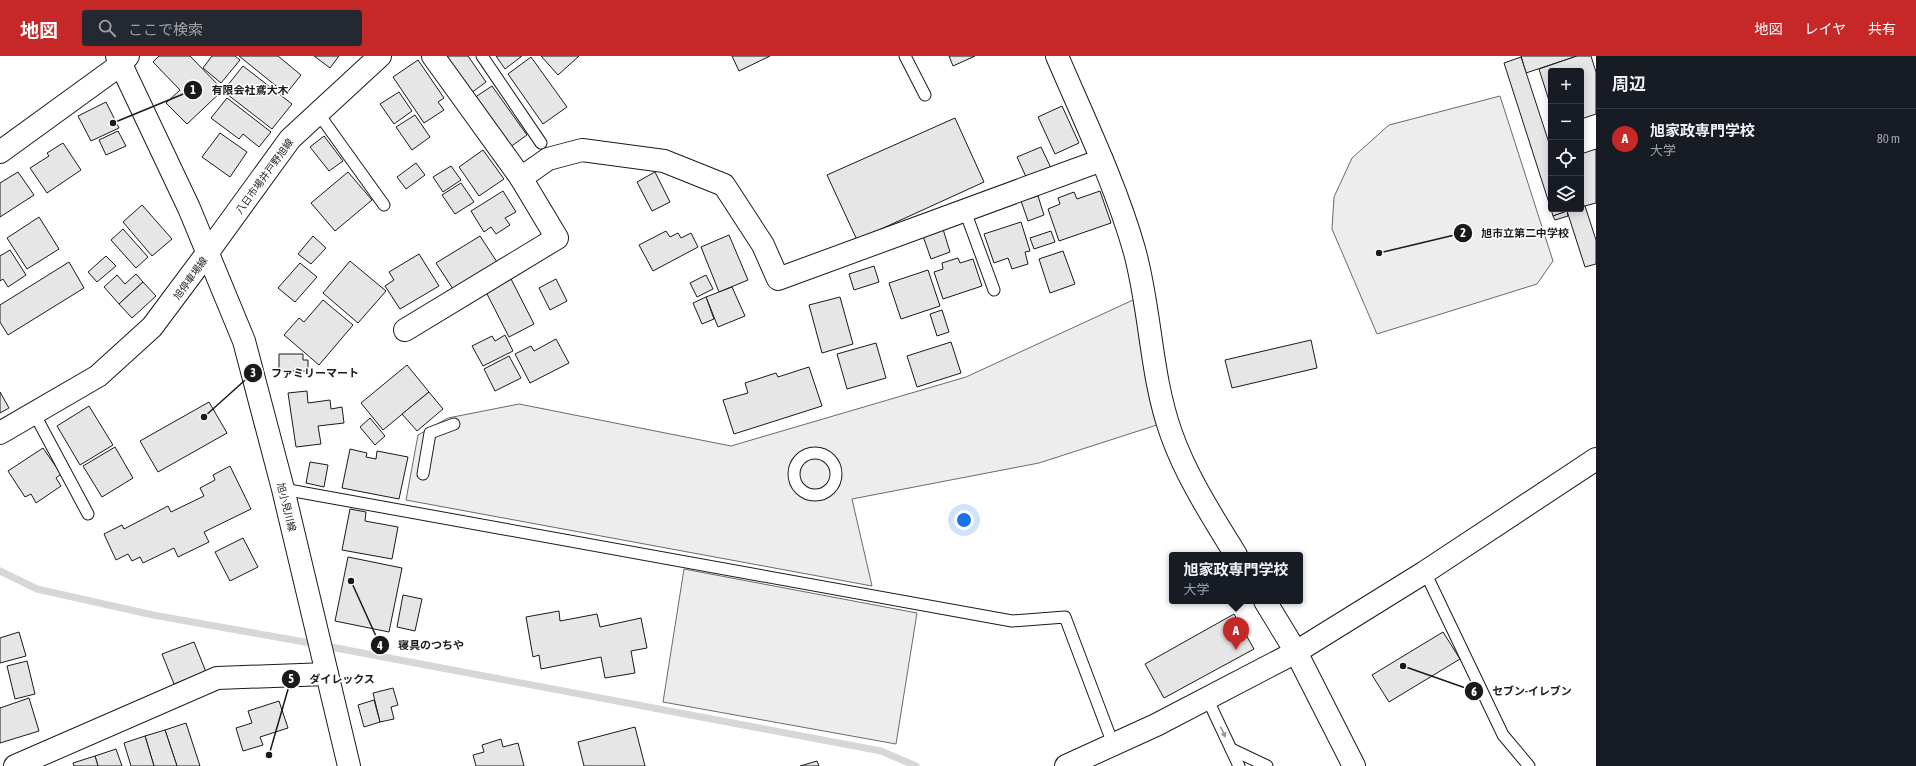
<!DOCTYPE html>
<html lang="ja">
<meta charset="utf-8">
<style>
:root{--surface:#171b24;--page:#242831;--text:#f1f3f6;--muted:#9ea1a6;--line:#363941;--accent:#c62828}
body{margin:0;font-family:"Asap Condensed","Noto Sans JP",sans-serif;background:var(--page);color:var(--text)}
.controls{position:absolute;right:12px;top:12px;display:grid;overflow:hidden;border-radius:4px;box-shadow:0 2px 10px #0003}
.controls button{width:36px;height:36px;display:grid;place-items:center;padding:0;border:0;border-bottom:1px solid var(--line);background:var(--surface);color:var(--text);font:20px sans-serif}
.you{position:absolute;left:964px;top:464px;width:14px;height:14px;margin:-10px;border:3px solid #fff;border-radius:50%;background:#1a73e8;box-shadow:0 0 0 6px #1a73e833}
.badge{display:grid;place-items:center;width:26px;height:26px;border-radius:50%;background:var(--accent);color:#fff;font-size:13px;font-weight:700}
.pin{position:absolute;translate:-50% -33px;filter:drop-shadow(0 1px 2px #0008)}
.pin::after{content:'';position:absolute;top:21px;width:14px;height:12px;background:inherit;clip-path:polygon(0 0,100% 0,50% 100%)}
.popup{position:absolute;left:1169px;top:496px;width:134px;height:52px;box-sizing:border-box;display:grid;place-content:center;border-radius:4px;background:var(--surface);filter:drop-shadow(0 1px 3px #0005);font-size:13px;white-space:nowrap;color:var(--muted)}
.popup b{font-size:15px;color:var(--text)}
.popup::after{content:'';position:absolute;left:50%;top:100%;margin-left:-8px;border:8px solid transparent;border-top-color:var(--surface)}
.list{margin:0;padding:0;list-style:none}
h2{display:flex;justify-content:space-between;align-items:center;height:52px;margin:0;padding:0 16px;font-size:17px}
h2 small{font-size:13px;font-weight:400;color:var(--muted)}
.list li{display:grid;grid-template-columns:26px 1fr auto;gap:12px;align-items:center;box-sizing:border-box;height:60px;padding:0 16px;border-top:1px solid var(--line)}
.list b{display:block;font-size:15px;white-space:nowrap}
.list p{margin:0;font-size:13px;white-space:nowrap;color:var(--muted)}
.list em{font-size:13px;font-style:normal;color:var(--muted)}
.icon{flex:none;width:22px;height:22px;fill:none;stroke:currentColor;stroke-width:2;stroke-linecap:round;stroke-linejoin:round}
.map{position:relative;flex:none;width:1596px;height:710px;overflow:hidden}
header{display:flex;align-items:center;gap:24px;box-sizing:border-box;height:56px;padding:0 20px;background:var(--accent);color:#fff}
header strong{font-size:19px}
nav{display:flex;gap:22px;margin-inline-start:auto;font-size:14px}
.search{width:280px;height:36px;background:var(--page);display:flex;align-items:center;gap:10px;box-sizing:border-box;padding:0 14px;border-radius:4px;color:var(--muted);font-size:15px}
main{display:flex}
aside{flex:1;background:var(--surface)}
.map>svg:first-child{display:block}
.built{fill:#ededed;stroke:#6a6a6a}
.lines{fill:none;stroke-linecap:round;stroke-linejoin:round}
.stream{stroke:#d7d7d7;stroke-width:7}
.building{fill:#e6e6e6;stroke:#1a1a1a}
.lane-casing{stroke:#1a1a1a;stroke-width:13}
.street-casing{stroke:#1a1a1a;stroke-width:24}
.secondary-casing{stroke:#1a1a1a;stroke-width:24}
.primary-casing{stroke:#1a1a1a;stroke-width:24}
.lane{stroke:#fff;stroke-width:11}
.street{stroke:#fff;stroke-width:22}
.secondary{stroke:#fff;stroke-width:22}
.primary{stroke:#fff;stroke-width:22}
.oneway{fill:#989898}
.labels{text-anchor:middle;stroke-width:3;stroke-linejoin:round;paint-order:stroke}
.street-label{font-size:10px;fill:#1a1a1a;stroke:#fff}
.leader{fill:none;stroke:#1a1a1a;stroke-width:1.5}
.callout-dot{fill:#1a1a1a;stroke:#fff;stroke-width:1.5}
.mark-label{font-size:12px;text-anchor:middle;font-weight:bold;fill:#fff}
.callout-label{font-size:11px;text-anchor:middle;font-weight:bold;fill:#1a1a1a;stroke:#fff;stroke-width:3;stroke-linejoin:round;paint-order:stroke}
</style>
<header>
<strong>地図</strong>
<div class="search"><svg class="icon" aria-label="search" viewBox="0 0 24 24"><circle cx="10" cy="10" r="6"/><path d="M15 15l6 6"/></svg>ここで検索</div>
<nav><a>地図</a><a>レイヤ</a><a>共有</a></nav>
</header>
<main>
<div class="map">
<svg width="1596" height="710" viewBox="0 0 1596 710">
<rect width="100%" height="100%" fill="#fff"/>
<g class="built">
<path d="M1500 40 1553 205 1537 228 1377 278 1332 173 1334 141 1352 102 1389 69Z"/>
<path d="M1133 244 1152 338 1160 368 1039 407 852 443 872 530 406 444 418 379 448 362 519 348 731 390 966 321Z"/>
<path d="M684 513 917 557 896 688 663 646Z"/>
</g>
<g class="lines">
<path class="stream" d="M0 515 37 533 153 559 299 585 881 695 916 710"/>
</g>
<g class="building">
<path d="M159 0H190L223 34 187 68 166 47 180 34 153 6Z"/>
<path d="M212 0H235L240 4 221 27 203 12Z"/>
<path d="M239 0H278L301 19 286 38Z"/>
<path d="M314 0H339L330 12Z"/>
<path d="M440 0H468L486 26 467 40Z"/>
<path d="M496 0H522L505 13Z"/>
<path d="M541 0H579L558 19Z"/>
<path d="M732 0H770L739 15Z"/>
<path d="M949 0H975L953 10Z"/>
<path d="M1521 0H1577L1526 17Z"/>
<path d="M1577 0H1591L1596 16V58L1581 63V15H1551V51L1539 13Z"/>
<path d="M531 1 567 51 543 68 508 18Z"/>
<path d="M1521 1 1551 93V146L1549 147 1504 7Z"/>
<path d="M418 4 444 42 438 46 444 54 424 67 393 21Z"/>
<path d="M243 10 292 48 272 73 223 35Z"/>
<path d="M492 30 527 79 506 94 471 44Z"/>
<path d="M399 36 412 55 394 68 380 48Z"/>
<path d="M227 42 271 76 259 91 243 78 239 83 211 62Z"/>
<path d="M106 46 119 72 91 85 78 60Z"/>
<path d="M1062 50 1079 87 1055 98 1038 61Z"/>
<path d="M415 59 430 81 412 94 396 71Z"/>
<path d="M955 62 984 126 857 184 827 119Z"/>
<path d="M118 75 126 90 106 99 99 84Z"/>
<path d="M220 77 247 96 230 121 202 101Z"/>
<path d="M324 80 343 105 329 115 310 91Z"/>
<path d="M63 87 81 114 47 137 30 112 49 100 47 97Z"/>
<path d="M1041 91 1051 112 1027 123 1017 101Z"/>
<path d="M1596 93V147L1581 151V98Z"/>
<path d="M483 94 504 123 479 140 459 111Z"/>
<path d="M416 107 425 119 406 133 397 121Z"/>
<path d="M451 110 461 124 443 136 433 121Z"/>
<path d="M18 116 34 139 0 161V127Z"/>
<path d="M348 116 372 144 335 175 311 147Z"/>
<path d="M655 116 670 146 652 155 637 126Z"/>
<path d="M461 127 474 146 455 158 442 139Z"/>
<path d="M503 135 516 156 505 162 510 169 496 178 491 171 484 176 471 155Z"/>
<path d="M1100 135 1111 167 1059 185 1048 153 1060 148 1058 142 1074 136 1077 143Z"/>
<path d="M1038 140 1044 159 1028 165 1021 145Z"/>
<path d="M142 149 172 183 152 200 123 166Z"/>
<path d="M1585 150 1596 184V208L1585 211 1567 155 1581 153V151Z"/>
<path d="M1551 153H1574L1553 160Z"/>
<path d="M1567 155 1568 160 1555 164 1553 160Z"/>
<path d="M39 161 59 193 27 213 7 182Z"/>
<path d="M1021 166 1030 195 1025 196 1028 208 1012 213 1008 202 994 207 984 178Z"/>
<path d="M123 173 148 201 136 212 111 184Z"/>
<path d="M943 173 950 196 931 203 923 180Z"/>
<path d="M666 175 670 181 678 177 681 182 691 177 698 191 653 215 639 189Z"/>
<path d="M1051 175 1055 186 1034 193 1030 182Z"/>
<path d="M729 179 748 224 719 236 701 191Z"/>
<path d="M313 180 326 192 311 208 298 198Z"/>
<path d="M480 180 497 206 453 233 436 207Z"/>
<path d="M10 194 26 219 8 231 3 223 0 225V200Z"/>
<path d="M1063 195 1075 228 1050 237 1039 203Z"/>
<path d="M419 198 439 230 400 253 385 230 394 224 389 216Z"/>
<path d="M106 200 116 210 97 226 88 216Z"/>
<path d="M958 202 960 207 973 203 982 230 943 243 934 216 943 213 942 207Z"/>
<path d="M350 205 386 235 358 267 323 237Z"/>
<path d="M69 206 84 232 8 279 0 266V249Z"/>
<path d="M300 207 317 221 295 246 278 232Z"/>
<path d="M874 210 879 226 854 234 849 218Z"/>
<path d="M928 214 940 250 901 263 889 227Z"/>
<path d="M136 218 143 226 119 248 104 231 117 219 125 228Z"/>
<path d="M706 219 713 233 697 241 690 227Z"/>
<path d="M511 223 534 268 509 281 486 236Z"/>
<path d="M556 223 567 245 550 254 539 232Z"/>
<path d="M143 226 156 240 132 262 119 248Z"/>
<path d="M732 231 745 260 718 271 706 241Z"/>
<path d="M706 241 714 263 702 268 693 247Z"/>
<path d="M840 241 853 288 822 297 809 249Z"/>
<path d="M323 244 353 269 319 309 284 279 299 262 304 266Z"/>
<path d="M942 254 949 276 937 280 930 258Z"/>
<path d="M505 279 513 295 483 310 472 290 492 280 495 285Z"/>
<path d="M556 283 569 307 530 327 515 298 531 290 534 295Z"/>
<path d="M1311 284 1317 312 1232 332 1225 304Z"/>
<path d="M951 286 961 317 917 331 907 300Z"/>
<path d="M876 287 886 322 847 333 837 298Z"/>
<path d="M279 298H303V304H308V315H279Z"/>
<path d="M509 300 521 322 495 335 484 313Z"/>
<path d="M407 309 429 336 383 374 361 347Z"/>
<path d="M809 311 822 350 734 378 723 344 748 337 745 327 776 317 778 321Z"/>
<path d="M307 335 308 347 330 344 331 353 342 351 344 367 318 370 321 388 296 391 288 337Z"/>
<path d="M0 336 9 352 0 357Z"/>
<path d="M429 336 443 353 417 375 402 358Z"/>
<path d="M209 346 227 377 158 416 140 385Z"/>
<path d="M89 350 113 389 80 409 57 370Z"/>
<path d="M370 362 385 380 375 389 360 371Z"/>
<path d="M115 391 133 422 102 441 83 410Z"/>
<path d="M43 392 61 418 56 422 61 430 36 447 31 438 25 441 8 415Z"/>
<path d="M350 393 367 397 366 401 376 403 377 395 408 401 399 443 342 432Z"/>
<path d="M310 406 328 409 324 431 306 427Z"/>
<path d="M230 410 251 453 204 476 209 486 178 501 174 492 143 507 140 501 132 505 128 498 116 504 104 478 122 469 124 473 168 450 171 456 204 440 200 432 215 424 213 419Z"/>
<path d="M350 453 366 456 365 465 398 471 392 503 342 494Z"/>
<path d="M243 482 258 511 230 525 215 496Z"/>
<path d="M348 501 402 512 389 576 335 565Z"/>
<path d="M403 539 422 543 415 575 397 571Z"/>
<path d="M559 555 560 565 597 558 600 571 641 562 647 592 631 595 635 617 605 622 601 601 541 613 539 599 533 601 526 561Z"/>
<path d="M1234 558 1254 593 1164 642 1145 608Z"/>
<path d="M19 576 26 600 0 607V582Z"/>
<path d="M1443 576 1460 603 1389 646 1372 619Z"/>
<path d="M194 586 206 616 174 628 162 598Z"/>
<path d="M27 605 35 638 15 643 7 610Z"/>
<path d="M393 632 398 649 391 651 394 663 380 666 373 637Z"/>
<path d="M29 642 39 675 0 687V652Z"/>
<path d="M374 644 380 666 364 671 358 649Z"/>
<path d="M279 645 288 672 260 681 263 689 243 695 236 672 252 667 248 655Z"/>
<path d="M186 667 200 710H177L165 674Z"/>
<path d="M635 671 645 710H584L578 686Z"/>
<path d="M165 674 177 710H154L145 680Z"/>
<path d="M145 680 154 710H131L124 687Z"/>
<path d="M501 683 503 691 518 687 524 710H476L473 699 484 696 482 689Z"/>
<path d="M116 693 122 710H98L95 700Z"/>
<path d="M95 700 98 710H74L73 707Z"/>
<path d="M817 705 819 710H800Z"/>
</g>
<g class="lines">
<defs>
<g id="lane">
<path d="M482 0 541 87"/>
<path d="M905 0 925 39"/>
<path d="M318 57 384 149"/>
<path d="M965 155 994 234"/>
<path d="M34 357 88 458"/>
<circle cx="815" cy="418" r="21"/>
<path d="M423 418 430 377 454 368"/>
<path d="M283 433 1012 565 1065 561 1113 688"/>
<path d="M1425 516 1503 679 1529 710"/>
<path d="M1207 642 1239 710"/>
<path d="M1231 693 1267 710"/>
</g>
<g id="street">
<path d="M433 0 521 122 548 103 582 94 664 105 724 129 763 189 778 223 1102 104"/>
<path d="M1057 0C1084 63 1115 127 1134 193 1151 253 1150 318 1171 377 1186 420 1212 460 1236 499"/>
<path d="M0 96 120 9 128 0"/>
<path d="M405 274 557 182 521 122"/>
<path d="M1265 545 1296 596 1354 710"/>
<path d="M15 710 217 622 327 618"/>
</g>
<g id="secondary">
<path d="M208 196 290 83 380 0"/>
<path d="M1066 710 1156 669 1296 596 1425 516 1596 403"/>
</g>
<g id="primary">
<path d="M117 0 189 152 244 285 283 433 349 710"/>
<path d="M0 377 98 320 152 271 208 196"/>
</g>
</defs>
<use href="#lane" class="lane-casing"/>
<use href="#street" class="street-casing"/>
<use href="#secondary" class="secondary-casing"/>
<use href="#primary" class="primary-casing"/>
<use href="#lane" class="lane"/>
<use href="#street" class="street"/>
<use href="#secondary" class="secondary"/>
<use href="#primary" class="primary"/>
</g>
<defs><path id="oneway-solid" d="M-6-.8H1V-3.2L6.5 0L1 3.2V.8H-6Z"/></defs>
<use class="oneway" href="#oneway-solid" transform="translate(1223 676) rotate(65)"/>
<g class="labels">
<g class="street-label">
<text transform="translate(264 120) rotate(-54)" y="4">八日市場井戸野旭線</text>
<text transform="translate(190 222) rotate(-54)" y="4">旭停車場線</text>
<text transform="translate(287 451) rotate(76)" y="4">旭小見川線</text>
</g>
</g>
<path class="leader" d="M113 67L193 34M1379 197L1463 177M204 361L253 317M351 525L380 589M269 699L291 623M1403 610L1474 635"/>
<g class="callout-dot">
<circle cx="113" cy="67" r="4"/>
<circle cx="1379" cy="197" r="4"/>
<circle cx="204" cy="361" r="4"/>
<circle cx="351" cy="525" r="4"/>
<circle cx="269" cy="699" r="4"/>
<circle cx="1403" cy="610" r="4"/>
<circle cx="193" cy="34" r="10"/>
<circle cx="1463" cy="177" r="10"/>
<circle cx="253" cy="317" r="10"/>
<circle cx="380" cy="589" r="10"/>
<circle cx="291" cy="623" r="10"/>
<circle cx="1474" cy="635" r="10"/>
</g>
<g class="mark-label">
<text x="193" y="38">1</text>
<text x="1463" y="181">2</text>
<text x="253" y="321">3</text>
<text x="380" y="594">4</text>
<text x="291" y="627">5</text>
<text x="1474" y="640">6</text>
</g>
<g class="callout-label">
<text x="250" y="38">有限会社鳶大木</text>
<text x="1525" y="181">旭市立第二中学校</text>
<text x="315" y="321">ファミリーマート</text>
<text x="431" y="593">寝具のつちや</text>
<text x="342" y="627">ダイレックス</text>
<text x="1532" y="639">セブン-イレブン</text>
</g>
</svg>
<div class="controls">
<button>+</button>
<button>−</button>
<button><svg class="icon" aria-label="locate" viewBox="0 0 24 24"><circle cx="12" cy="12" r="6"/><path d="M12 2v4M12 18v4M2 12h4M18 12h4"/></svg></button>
<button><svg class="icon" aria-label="layers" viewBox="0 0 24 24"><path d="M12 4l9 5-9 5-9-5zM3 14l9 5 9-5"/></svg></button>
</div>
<div class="you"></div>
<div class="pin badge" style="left:1236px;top:594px">A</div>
<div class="popup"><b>旭家政専門学校</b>大学</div>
</div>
<aside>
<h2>周辺<small></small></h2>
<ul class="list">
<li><span class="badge">A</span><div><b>旭家政専門学校</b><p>大学</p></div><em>80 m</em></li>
</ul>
</aside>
</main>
